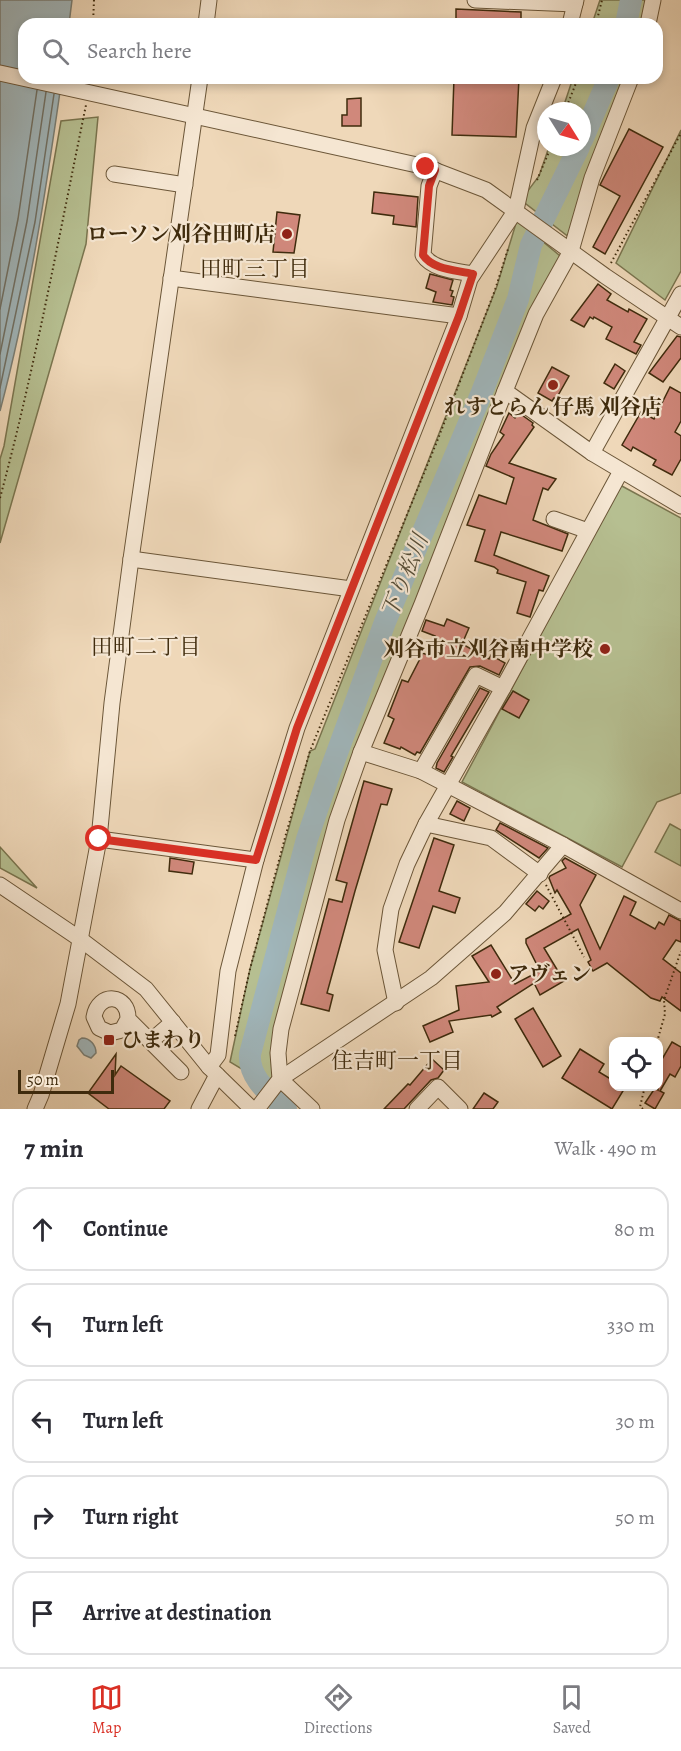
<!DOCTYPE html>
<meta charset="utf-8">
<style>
:root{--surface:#fff;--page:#f7f7f7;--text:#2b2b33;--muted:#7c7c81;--line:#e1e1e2;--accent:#d93025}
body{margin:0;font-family:Alegreya,"Noto Serif JP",serif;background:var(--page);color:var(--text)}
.controls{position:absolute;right:18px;bottom:18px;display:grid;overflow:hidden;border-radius:12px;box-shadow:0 3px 9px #0003}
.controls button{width:54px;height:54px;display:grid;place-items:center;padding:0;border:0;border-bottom:2px solid var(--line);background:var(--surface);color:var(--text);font:30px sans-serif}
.compass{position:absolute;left:537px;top:102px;width:54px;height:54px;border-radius:50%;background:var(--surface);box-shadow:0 3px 9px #0003;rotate:127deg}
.scale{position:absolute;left:18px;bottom:15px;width:96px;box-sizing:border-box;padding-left:6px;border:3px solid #3f2b0d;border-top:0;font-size:16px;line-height:21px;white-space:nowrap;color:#3f2b0d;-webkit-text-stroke:4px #f5e6d2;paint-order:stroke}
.stop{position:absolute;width:18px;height:18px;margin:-14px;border:4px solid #d93025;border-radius:50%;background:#fff}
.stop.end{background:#d93025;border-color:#fff;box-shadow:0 2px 6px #0008}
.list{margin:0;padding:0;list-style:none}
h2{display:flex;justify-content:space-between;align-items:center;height:78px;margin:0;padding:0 24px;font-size:26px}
h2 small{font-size:20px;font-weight:400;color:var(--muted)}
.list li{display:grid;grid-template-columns:39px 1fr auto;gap:18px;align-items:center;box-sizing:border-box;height:84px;margin:0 12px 12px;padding:0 12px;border:2px solid var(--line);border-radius:18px}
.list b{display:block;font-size:22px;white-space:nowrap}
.list em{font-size:20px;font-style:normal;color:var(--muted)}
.icon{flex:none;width:33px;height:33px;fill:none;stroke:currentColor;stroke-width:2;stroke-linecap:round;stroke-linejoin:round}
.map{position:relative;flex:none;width:681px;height:1109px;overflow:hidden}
.search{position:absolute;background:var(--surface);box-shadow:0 3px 9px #0003;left:18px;right:18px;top:18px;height:66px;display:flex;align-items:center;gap:15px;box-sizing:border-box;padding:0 21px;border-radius:18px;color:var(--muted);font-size:22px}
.sheet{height:558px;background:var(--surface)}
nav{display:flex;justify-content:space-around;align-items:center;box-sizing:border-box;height:84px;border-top:2px solid var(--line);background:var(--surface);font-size:16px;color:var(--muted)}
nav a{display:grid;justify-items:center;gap:3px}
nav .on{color:var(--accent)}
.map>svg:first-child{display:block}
.green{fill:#b6bf91;stroke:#7a754f;stroke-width:1.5}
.water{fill:#a0b6bb;stroke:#797e75;stroke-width:1.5}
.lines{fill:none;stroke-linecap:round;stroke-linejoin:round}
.shore{stroke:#707064;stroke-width:1.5}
.river{stroke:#a0b6bb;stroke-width:22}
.building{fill:#d0887b;stroke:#3f2b0d;stroke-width:1.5}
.minor-casing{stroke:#6b5638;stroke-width:17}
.path{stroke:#3f2b0d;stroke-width:2;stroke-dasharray:1.5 3;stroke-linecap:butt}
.minor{stroke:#f5e6d2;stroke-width:15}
.route{stroke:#d93025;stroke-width:8}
.poi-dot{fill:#8f2418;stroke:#f5e6d2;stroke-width:2}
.labels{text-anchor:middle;stroke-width:4.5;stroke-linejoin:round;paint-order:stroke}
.poi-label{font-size:21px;font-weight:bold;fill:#3f2b0d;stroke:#f5e6d2;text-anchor:end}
.neighbourhood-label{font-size:22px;fill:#3f2b0d;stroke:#f5e6d2}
.water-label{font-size:22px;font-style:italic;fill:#574e38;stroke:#f5e6d2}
</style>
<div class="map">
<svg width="681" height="1109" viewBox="0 0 681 1109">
<rect width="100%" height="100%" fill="#efd8b9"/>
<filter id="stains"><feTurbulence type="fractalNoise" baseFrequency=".00333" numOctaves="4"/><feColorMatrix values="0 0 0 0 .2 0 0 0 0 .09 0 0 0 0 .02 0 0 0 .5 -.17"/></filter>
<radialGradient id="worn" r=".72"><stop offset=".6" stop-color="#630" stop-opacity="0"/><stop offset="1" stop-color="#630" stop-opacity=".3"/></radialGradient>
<g class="green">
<path d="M600 0H653L648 24H592Z"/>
<path d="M573 78H631L574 241 521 200 539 176 549 147H582V111H562Z"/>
<path d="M98 117 86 244 0 543V459L4 446 61 121Z"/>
<path d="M681 130V271L665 300 616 263Z"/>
<path d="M517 220 565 260 364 746 281 1029 273 1088 230 1062 250 969 310 751 315 749 497 286Z"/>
<path d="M620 485 681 518V793L657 802 622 867 462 782Z"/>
<path d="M670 824 681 830V866L655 852Z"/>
<path d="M0 847 37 888 0 868Z"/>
</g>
<g class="water">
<path d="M0 0H72L69 24H24V78H62C46 190 29 302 0 411Z"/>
<path d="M82 1038C90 1038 96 1045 96 1053L91 1058 84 1055 77 1046 79 1040Z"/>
</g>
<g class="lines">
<g class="shore">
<path d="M0 309 18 219 37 90"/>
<path d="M0 354 27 221 46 92"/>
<path d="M0 388 35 222 54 94"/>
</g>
<g class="river">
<path d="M626 24 631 0"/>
<path d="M582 140 609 78"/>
<path d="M286 1109C270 1094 248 1078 250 1054L307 839 330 772 385 622 482 392 518 299 531 245 579 147"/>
</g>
</g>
<g class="building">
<path d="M456 9 521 12V24H456Z"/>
<path d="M454 78H519L516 137 452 135Z"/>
<path d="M361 98V126H342V115H347V99Z"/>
<path d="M629 129 663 147 605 254 593 247 620 196 600 185Z"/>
<path d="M374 192 418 197 416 227 393 224 394 216 372 213Z"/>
<path d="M277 212 300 215 294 253 273 252Z"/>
<path d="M430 274 453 280 450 290 453 291 451 296 454 297 452 305 433 302 436 292 426 288Z"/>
<path d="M598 284 611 294 607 300 628 312 629 309 647 319 634 342 641 345 636 354 606 339 612 327 594 317 593 319 590 317 584 327 571 320Z"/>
<path d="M677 336 681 337V358L663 382 649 373Z"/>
<path d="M615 364 625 371 614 389 604 383Z"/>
<path d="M552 367 569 376 556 399 554 398 552 401 538 393Z"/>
<path d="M670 387 681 393V421L675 432 681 436V459L672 475 653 465 656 460 633 447 631 451 622 445 641 412 654 419Z"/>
<path d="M509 413 515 418 519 413 533 423 532 425 534 427 509 463 556 479 548 490 543 488 533 520 568 534 562 551 501 532 494 555 549 576 543 591 539 590 530 617 517 613 526 582 497 573 498 570 494 567 475 561 485 530 467 525 479 495 506 504 514 478 486 466 491 454 504 435 500 432Z"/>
<path d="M447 619 469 628 462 644 489 659 491 655 505 663 499 675 480 666 470 667 420 753 417 752 415 755 401 747 400 749 384 743 394 719 388 716 402 680 408 682 423 653 427 655 435 636 422 631 426 620 444 626Z"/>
<path d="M480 688 489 692 451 756 453 757 444 772 436 768 437 763Z"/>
<path d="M513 691 529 700 519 718 502 709Z"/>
<path d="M364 781 392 789 387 805 381 804 355 891 327 993 333 995 329 1011 301 1004 329 899 342 902 347 883 336 880Z"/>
<path d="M457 801 470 808 464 821 450 814Z"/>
<path d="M500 823 548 848 539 858 496 830Z"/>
<path d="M434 838 454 845 439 891 460 898 455 913 433 906 419 948 399 942Z"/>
<path d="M170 858 194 862 192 874 169 871Z"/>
<path d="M565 858 596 875 580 905 600 949 624 896 636 902 630 915 655 929 659 922 664 925 669 915 681 921V942L676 940 663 959 681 973V1011L662 997 660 1001 651 998 607 963 593 971 588 962 591 960 578 929 544 948 564 981 540 995 534 983 497 1007 501 1012 492 1017 491 1015 449 1021 453 1032 430 1042 423 1026 459 1010 456 986 489 982 472 956 491 945 515 984 540 971 526 943V939L571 914 557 890 555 893 549 878 550 876 566 868 562 861Z"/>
<path d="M537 891 549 901 543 909 539 906 535 911 526 904Z"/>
<path d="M533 1008 561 1056 543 1067 515 1019Z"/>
<path d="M672 1042 681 1047V1066L675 1077 670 1074 660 1091 664 1093 655 1109 645 1103 655 1088 658 1090V1066Z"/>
<path d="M580 1049 604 1064 599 1072 614 1081V1086H626L612 1109 562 1078Z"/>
<path d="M116 1054 115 1075 121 1066 170 1101 164 1109H109L88 1093Z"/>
<path d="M432 1059 444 1070 438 1078 431 1080 404 1109H384L408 1084 410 1085Z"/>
<path d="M484 1093 498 1102 493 1109H473Z"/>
</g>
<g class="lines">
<defs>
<g id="minor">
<path d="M475 0 575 4"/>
<path d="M206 24 209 0"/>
<path d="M570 24 576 0"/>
<path d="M648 24 653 0"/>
<path d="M0 73 426 167 486 190 605 276 681 327"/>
<path d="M631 78 592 178 571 251 536 314 505 391 592 453 681 506"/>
<path d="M435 170 429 186 423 255C433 270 457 271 473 274"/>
<path d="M114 174 185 185"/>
<path d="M171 278 459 316"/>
<path d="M592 453 681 294"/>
<path d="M554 519 588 531"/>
<path d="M131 559 351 589"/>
<path d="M421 771 476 675 503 688"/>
<path d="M426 824 491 838 540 874"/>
<path d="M99 839 256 860"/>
<path d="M563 845 681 911"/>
<path d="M0 885 80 939 146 989 209 1067 252 1109"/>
<path d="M396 1003 385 950 391 909 407 864 426 824 503 688 621 471"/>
<path d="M128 1019 122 1030 110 1033 99 1028 94 1017C98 991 129 994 128 1019L181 1072"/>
<path d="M151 1041 173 1022"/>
<path d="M209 1067 218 1055 228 971 256 860 297 728 459 316 470 279 516 210 534 128 554 78"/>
<path d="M35 1109 41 1095 68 1004 99 839 112 703 131 559 200 78"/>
<path d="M199 1109 217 1075"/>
<path d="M257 1109 280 1079 278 1053 281 1029 337 820 361 752 422 604 505 391"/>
<path d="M312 1109 280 1079 431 978 505 913 563 845 421 771 361 752"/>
<path d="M417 1109 438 1087 460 1109"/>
</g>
</defs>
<use href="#minor" class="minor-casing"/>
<g class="path">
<path d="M93 24 94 0"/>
<path d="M596 24 602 0"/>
<path d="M565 111 578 78"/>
<path d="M537 180 551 147"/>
<path d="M611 263 681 133"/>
<path d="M0 498C35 368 59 236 86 105"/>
<path d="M546 885 584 957"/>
<path d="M235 1036 250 969 286 834 310 751 438 439 495 290 508 249"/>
<path d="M657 1042 665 1014 664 1000 681 951"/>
<path d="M643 1109 640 1107 645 1086"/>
</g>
<use href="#minor" class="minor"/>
</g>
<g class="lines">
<path class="route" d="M99 839 256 860 297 728 459 316 473 274C457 270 433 270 423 255L429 186 435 170 426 167"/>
</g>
<g class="poi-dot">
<circle cx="287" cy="234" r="6"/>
<circle cx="553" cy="385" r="6"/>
<circle cx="605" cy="649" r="6"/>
<circle cx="496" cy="974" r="6"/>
<rect x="103" y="1034" width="12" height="12" rx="3"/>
</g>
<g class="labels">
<g class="poi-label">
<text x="275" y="241">ローソン刈谷田町店</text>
<text x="553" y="414" text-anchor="middle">れすとらん 仔馬 刈谷店</text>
<text x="593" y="656">刈谷市立刈谷南中学校</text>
<text x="508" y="981" text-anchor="start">アヴェン</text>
<text x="121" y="1047" text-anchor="start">ひまわり</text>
</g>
<g class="neighbourhood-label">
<text x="255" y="276">田町三丁目</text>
<text x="146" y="654">田町二丁目</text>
<text x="397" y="1068">住吉町一丁目</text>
</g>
<g class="water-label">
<text transform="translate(404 576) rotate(-68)" y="8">下り松川</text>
</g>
</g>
<rect width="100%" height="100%" filter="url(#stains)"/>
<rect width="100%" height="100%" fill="url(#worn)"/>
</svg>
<div class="controls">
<button><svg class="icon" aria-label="locate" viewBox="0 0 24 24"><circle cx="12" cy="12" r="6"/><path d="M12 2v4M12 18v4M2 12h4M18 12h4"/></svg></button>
</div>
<svg class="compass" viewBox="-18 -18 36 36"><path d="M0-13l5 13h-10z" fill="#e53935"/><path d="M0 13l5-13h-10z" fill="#7c7c81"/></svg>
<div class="scale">50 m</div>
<div class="stop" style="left:99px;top:839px"></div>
<div class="stop end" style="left:426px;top:167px"></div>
<div class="search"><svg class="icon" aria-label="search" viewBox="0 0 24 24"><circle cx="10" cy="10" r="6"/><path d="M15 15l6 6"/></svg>Search here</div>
</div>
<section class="sheet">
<h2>7 min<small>Walk · 490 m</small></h2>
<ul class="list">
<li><svg class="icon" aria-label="ahead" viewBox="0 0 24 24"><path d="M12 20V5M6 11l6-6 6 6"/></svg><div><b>Continue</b></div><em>80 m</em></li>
<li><svg class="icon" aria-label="left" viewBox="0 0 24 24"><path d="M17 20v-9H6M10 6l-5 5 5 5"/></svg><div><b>Turn left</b></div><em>330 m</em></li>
<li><svg class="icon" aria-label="left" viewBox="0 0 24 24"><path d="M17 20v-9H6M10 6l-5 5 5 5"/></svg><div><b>Turn left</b></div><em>30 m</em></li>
<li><svg class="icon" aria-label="right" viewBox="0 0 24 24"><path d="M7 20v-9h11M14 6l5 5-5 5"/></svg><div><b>Turn right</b></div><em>50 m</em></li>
<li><svg class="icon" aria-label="arrive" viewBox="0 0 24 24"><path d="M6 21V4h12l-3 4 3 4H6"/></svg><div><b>Arrive at destination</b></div></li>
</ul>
</section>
<nav>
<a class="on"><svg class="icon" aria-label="map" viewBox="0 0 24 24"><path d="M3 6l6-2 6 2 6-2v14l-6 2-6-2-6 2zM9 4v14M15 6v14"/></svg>Map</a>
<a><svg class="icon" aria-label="directions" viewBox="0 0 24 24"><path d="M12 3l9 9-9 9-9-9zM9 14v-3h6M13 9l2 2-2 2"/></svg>Directions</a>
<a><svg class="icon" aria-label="saved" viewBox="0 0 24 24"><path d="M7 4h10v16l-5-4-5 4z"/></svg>Saved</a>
</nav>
